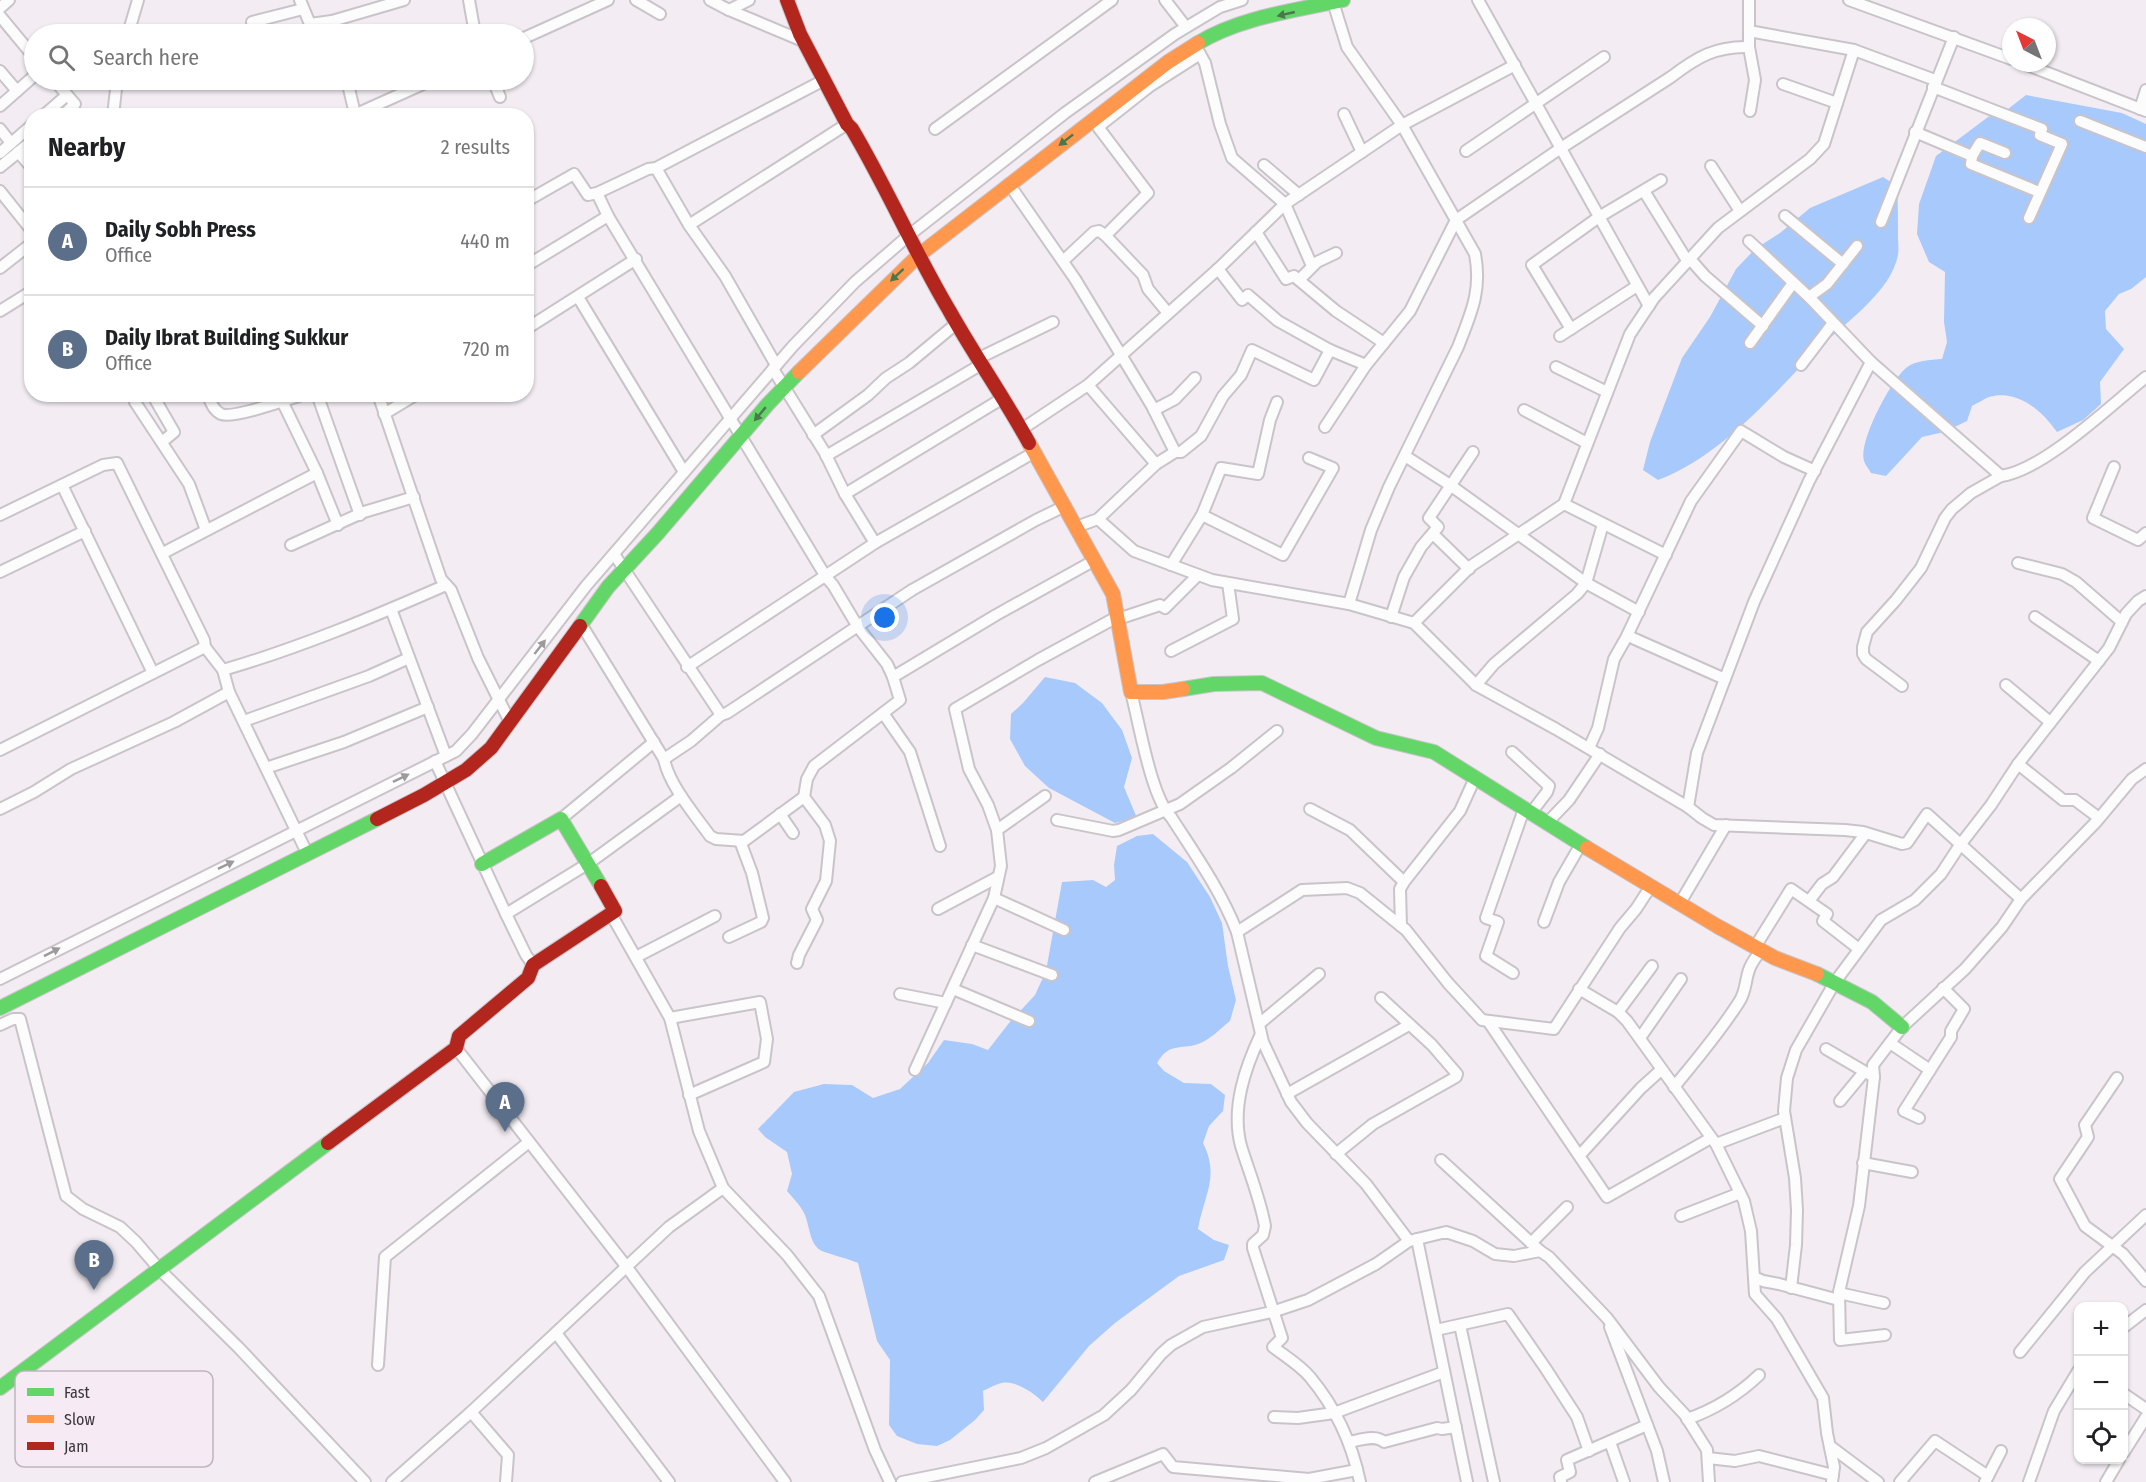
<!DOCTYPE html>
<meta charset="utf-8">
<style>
:root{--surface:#fff;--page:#f6f6f6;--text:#202124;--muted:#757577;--line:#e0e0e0;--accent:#111827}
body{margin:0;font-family:"Fira Sans Condensed",sans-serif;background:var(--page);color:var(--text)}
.controls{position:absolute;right:18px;bottom:18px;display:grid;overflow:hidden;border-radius:12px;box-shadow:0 2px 4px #0004}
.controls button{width:54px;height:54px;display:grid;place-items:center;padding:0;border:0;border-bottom:2px solid var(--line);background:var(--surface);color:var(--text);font:30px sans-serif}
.compass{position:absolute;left:2002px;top:18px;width:54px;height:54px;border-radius:50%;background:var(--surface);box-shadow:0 2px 4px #0004;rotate:318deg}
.you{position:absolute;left:885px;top:618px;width:21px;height:21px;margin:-15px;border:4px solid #fff;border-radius:50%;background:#1a73e8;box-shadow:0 0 0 9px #1a73e833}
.badge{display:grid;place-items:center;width:39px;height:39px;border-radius:50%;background:var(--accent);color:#fff;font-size:20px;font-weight:700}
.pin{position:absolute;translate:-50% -50px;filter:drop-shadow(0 2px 3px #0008)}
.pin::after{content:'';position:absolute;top:32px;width:21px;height:18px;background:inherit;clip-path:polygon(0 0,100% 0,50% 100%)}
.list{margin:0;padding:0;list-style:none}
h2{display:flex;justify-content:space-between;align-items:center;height:78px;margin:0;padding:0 24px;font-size:26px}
h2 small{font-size:20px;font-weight:400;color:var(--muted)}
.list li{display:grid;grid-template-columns:39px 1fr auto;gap:18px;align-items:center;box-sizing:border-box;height:108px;padding:0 24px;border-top:2px solid var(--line)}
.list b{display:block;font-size:22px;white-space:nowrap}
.list p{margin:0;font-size:20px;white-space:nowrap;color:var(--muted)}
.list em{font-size:20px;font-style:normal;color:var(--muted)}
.icon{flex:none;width:33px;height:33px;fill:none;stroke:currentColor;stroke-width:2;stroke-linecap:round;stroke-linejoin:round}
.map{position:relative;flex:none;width:2146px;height:1482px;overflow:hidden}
.search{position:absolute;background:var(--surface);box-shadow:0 2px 4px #0004;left:24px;top:24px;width:510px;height:66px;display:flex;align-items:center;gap:15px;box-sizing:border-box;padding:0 21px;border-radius:33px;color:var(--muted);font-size:22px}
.panel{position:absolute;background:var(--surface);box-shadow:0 2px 4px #0004;left:24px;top:108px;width:510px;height:294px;border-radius:24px}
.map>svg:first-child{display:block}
.water{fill:#a8c9fb}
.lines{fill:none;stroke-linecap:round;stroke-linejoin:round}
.street-casing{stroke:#c9c4c9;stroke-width:14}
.fast-casing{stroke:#c9c4c9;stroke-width:16}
.slow-casing{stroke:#c9c4c9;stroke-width:16}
.jam-casing{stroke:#c9c4c9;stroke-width:16}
.street{stroke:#fdfcfd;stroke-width:10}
.fast{stroke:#63d668;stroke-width:14}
.slow{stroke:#ff974d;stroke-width:14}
.jam{stroke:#b3261e;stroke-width:14}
.oneway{fill:#4c774e}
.oneway2{fill:#9c9a9c}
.key{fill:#f6eaf5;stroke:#beb4be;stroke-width:1.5}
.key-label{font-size:16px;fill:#3c373c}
</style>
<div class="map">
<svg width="2146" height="1482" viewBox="0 0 2146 1482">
<rect width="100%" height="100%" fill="#f3edf3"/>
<g class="water">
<path d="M2026 95 2122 113 2146 124V277L2131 289 2119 294 2105 311 2106 329 2124 349 2100 382 2101 404 2083 420 2057 432C2042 411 2018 389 1989 397 1984 399 1978 403 1972 406L1967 421 1944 432 1922 437 1886 476 1871 473C1869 469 1865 465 1864 461 1858 442 1891 380 1906 368 1916 360 1930 360 1942 359L1947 342 1944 322 1945 272 1929 262 1917 234 1919 204 1936 156 1988 117 2008 109Z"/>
<path d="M1883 177 1897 186C1898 203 1898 220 1898 237 1898 242 1899 249 1898 255 1891 292 1845 323 1819 348 1771 396 1723 455 1658 480L1643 470 1650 442 1682 358 1710 317 1736 269 1755 249 1780 233 1810 208Z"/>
<path d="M1045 677 1075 683 1102 703 1122 730 1132 758 1124 787 1137 818 1115 823 1049 788 1025 766 1010 739 1011 714 1023 703Z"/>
<path d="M1153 834 1187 862 1210 897 1222 923 1228 966 1236 1000 1230 1021C1221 1028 1210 1040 1198 1044 1181 1050 1169 1042 1157 1063L1164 1071 1184 1083 1211 1084 1225 1095 1223 1111 1209 1126 1203 1143C1220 1177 1204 1195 1198 1229L1214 1240 1229 1245 1224 1260 1179 1276 1115 1323 1089 1346 1043 1402C1034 1393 1015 1380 1002 1383 996 1384 989 1388 983 1391L984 1410 975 1420 950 1440 937 1446 917 1444 897 1436 889 1425 890 1360 877 1341 858 1263C846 1258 832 1255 822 1251 809 1245 810 1225 804 1213 800 1205 793 1198 787 1191L792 1174 787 1152 765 1137 758 1129 794 1092 824 1084 852 1085 873 1098 900 1089 928 1063 944 1040 972 1044 988 1050 1009 1023 1035 995 1046 971 1062 882 1093 880 1106 887 1115 880 1114 865 1117 846 1137 836Z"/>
</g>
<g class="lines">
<defs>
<g id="street">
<path d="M300 0 310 24 332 21 404 0"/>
<path d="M469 0 475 34"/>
<path d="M636 0 660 14"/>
<path d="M710 0 729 10 803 41"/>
<path d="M1165 0 1186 27"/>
<path d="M1478 0 1649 306"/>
<path d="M1749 0V47L1755 80 1750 111"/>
<path d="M1849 0 2011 59"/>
<path d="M1333 2 1347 47 1402 125 1475 254C1482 291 1471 313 1458 347L1389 487 1371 530 1349 604"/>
<path d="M0 8 9 0"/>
<path d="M729 10 749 0"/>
<path d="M0 16 34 57"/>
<path d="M332 21 335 34"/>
<path d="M252 22 303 9"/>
<path d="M1749 31 1854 50 1935 80"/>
<path d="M128 34 138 0"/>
<path d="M524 38 608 0"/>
<path d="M1196 47 1205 63 1220 124 1232 158 1285 204 1312 266"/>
<path d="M2022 63 2146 111"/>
<path d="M0 71 17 91"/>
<path d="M54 80 75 104 62 116"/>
<path d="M347 80 355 114"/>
<path d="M493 80 500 97"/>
<path d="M1783 84 1837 103"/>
<path d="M1933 87 2042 129 2040 135 2062 144 2029 218"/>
<path d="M0 106 34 76"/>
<path d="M2140 109 2146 90"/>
<path d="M1344 114 1362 152"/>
<path d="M43 116 67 95"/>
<path d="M113 116 117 80"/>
<path d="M352 116 432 80"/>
<path d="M2080 121 2146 147"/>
<path d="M0 129 11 143"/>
<path d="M935 129 1112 0"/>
<path d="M1915 132 1972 156"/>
<path d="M1466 151 1604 57"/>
<path d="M18 152 32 168"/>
<path d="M0 153 32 125"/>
<path d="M2005 153 1980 143 1972 156 1971 164 2039 192"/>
<path d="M1264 165 1299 195"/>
<path d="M1711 166 1740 211"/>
<path d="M0 167 32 141"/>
<path d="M656 168 689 225 725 276 776 365"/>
<path d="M1009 184 1075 279 1152 406 1175 452"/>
<path d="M0 191 32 231"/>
<path d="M1644 191 1688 262"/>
<path d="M597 193 608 216 826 577 833 585 858 627 887 664 893 677 900 700 814 766 807 779 804 797 825 825 830 841 826 881 812 909 817 920 799 955 797 963"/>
<path d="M532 198 574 174 588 195 597 193 648 169 656 168 824 80"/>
<path d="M1785 216 1843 264"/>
<path d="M1881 222 1954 37"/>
<path d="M689 225 847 124"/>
<path d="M1256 232 1286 279 1294 276 1336 311 1384 343"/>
<path d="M1105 235 1143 275 1148 289 1168 313"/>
<path d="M1749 241 1809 297 1871 362 2001 476C2044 470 2111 405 2146 377"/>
<path d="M1690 259 1705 276 1763 326"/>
<path d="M1063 261 1094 232 1099 231 1105 235 1107 234 1148 193 1098 127 1150 86 1200 54"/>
<path d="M526 266 608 216"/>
<path d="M0 268 32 243"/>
<path d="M1218 269 1242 300 1248 295 1278 321 1330 350 1366 365"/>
<path d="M1299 280 1317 262 1336 253"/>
<path d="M578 297 684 472"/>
<path d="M1809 297 1827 284 1857 246"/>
<path d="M0 311 32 291"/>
<path d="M526 329 636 259"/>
<path d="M1571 329 1532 265 1599 217 1661 180"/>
<path d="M1560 336 1637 286"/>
<path d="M1750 343 1793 283"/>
<path d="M979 358 1053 322"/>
<path d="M1801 365 1833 323"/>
<path d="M1556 367 1607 392"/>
<path d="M773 369 825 453 845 494 875 543"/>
<path d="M1088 385 1156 464"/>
<path d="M152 394 174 432 162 442"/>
<path d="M208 394C210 402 213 410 221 414 233 419 289 399 305 394"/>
<path d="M317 394 360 515"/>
<path d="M378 394 441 579 451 590 478 658 510 722"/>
<path d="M282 401 317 473 338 525"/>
<path d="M135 402 189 484 206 530"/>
<path d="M1154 410 1175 399 1195 378"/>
<path d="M1524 410 1587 443"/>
<path d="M384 414 417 394"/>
<path d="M1325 427 1366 365 1410 311 1456 220 1561 148 1671 77C1697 57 1716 46 1749 47"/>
<path d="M1022 429 1088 385 1218 269 1285 204 1402 125 1515 65"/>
<path d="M813 435 868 395 886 378 909 363 957 323"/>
<path d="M826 456 982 364"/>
<path d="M1405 456 1450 485 1586 583 1639 612"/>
<path d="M2114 467 2093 518 2138 540 2146 533"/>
<path d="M62 485 153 673"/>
<path d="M845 494 1003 398"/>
<path d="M1564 504 1666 555"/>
<path d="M0 515 103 465 117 463 204 640 205 647"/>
<path d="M1202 515 1283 555 1333 468 1309 458"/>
<path d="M1098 519 1134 551 1212 580 1349 604 1414 623 1476 685 1556 729 1688 807 1702 818 1714 825 1845 830 1863 832 1902 844 1907 843 1927 814 2021 899"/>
<path d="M1076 527 1098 519 1156 464 1175 452H1181L1201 436 1223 396 1241 375 1252 350 1314 380 1330 350"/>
<path d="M1433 534 1469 569"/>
<path d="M291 545 364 512 414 497"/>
<path d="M163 553 317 473"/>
<path d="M614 554 721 715"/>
<path d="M2018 563 2062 574 2076 582 2122 622"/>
<path d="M1171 565 1202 515 1221 468 1258 474 1270 420 1277 402"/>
<path d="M0 572 85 531"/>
<path d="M391 609 446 756"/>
<path d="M1391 617 1404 577 1421 547 1438 527 1429 518 1473 452"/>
<path d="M2035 617 2099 661"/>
<path d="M1118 619 1160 605 1165 608 1198 575"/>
<path d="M1414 623 1471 566 1564 504 1630 334 1654 298 1718 228 1810 159 1824 144 1854 50"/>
<path d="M581 624 664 759C669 785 695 815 710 836L716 839 744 841 804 797"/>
<path d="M1628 636 1725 679"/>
<path d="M1171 651 1233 619 1228 583"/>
<path d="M687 667 875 543 1035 452"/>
<path d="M223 670C299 648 373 617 446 585"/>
<path d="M893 677 996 615 1095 560"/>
<path d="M1476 685 1494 664 1577 594 1586 583 1603 524"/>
<path d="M2006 685 2050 722"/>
<path d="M1902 686 1866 659 1863 654V647L1867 632 1896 600 1921 568 1945 518 1952 509 1971 493 2001 476"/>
<path d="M1131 692C1139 722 1151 797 1171 817 1195 854 1221 891 1237 932L1263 1042 1291 1102 1307 1123 1366 1184 1409 1241"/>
<path d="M883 713 910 752 940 846"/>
<path d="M244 721 369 676 409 658"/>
<path d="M1589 748 1598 728 1614 659 1626 638 1691 501 1741 431 1784 457 1815 471"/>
<path d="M0 750 205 647 223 670 229 692 307 853"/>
<path d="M1512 752 1549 786 1547 792 1531 813"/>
<path d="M664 759 691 741 721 715 727 713 912 590 1036 520 1065 506"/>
<path d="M435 761 506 914 526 955 533 965"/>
<path d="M2018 764 2063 800H2075L2099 818"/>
<path d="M266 768 344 742 428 707"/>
<path d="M1688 807 1697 753 1754 602 1809 481 1871 362"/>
<path d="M0 809 34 792 71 769 174 722 229 692"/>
<path d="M1310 809 1350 830 1404 882"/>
<path d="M780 814 793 833"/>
<path d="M561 819 654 742"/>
<path d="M1057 820 1113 831 1119 830 1180 804 1231 768 1277 731"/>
<path d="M1547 823 1569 800 1600 754"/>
<path d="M997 830 1045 796"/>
<path d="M994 898 1064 930"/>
<path d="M1809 901 1822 884 1833 877 1866 833"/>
<path d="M1680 903 1726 825"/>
<path d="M938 909 998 877"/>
<path d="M506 914 589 863 681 796"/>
<path d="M611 914 670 1018 699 1131 723 1188 787 1255 819 1296 875 1450 890 1482"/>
<path d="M1544 922 1559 882 1581 844"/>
<path d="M1401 926 1400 889 1404 882 1460 811 1475 778"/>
<path d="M1237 932 1302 890 1347 888 1360 893 1406 930 1448 983 1482 1020 1554 1029 1620 928 1636 909 1651 886"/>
<path d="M729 937 761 922 763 918 752 873 740 841"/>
<path d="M972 945 1052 975"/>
<path d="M1755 947 1791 889 1827 914 1823 921 1859 949"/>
<path d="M636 957 715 916"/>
<path d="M1513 973 1486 956 1498 922 1486 918 1524 809"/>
<path d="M0 979 456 751 472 734 586 586 793 346 855 282 908 236 1065 113 1175 34 1220 7 1242 0"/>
<path d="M953 989 1029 1021"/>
<path d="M1579 989 1618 1012 1627 1021 1716 1144 1744 1201 1751 1231 1755 1294 1777 1319 1823 1398 1827 1433 1834 1467 1832 1482"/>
<path d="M900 994 946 1003"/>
<path d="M1618 1012 1652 966"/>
<path d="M670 1018 760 1002 767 1039 764 1062 689 1095"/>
<path d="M1488 1021 1607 1197 1711 1138"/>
<path d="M1259 1024 1319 974"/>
<path d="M0 1025 13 1019H20L66 1196 83 1209 120 1227 136 1242 160 1270 239 1348 365 1482"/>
<path d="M1261 1034C1245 1068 1231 1108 1241 1146 1249 1172 1260 1198 1265 1226L1263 1235 1253 1244V1248L1282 1338 1273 1347C1285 1356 1300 1365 1310 1377 1335 1407 1352 1443 1360 1482"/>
<path d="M1640 1038 1681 979"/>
<path d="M1890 1043 1930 1070"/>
<path d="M456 1048 626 1266 785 1482"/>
<path d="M1826 1049 1874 1077"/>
<path d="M915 1070 994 898 1001 866 997 830 988 805 969 769 955 709 1038 660 1117 617"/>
<path d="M2117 1078 2085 1125 2088 1137 2060 1179 2085 1226 2123 1254 2146 1281"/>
<path d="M1674 1087C1697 1059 1720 1032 1739 1002 1746 992 1745 981 1749 970 1751 963 1757 956 1761 950"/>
<path d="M1287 1094 1409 1025"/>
<path d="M1840 1101 1864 1072"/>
<path d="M1919 1118 1904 1111 1951 1037V1031L1964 1009 1943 988"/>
<path d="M1716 1144 1785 1118"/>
<path d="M1336 1154 1373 1124 1456 1077 1457 1074 1432 1045 1381 998"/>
<path d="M1580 1155 1641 1088 1661 1070"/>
<path d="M1441 1160 1540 1251 1549 1257 1607 1318 1659 1387 1685 1415 1707 1450 1709 1482"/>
<path d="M1863 1163 1912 1172"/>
<path d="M1681 1216 1740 1193"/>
<path d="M1417 1239 1467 1482"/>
<path d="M1531 1243 1567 1207"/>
<path d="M1754 1277 1763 1281 1779 1284 1839 1300"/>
<path d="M1791 1288 1796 1245 1797 1210 1795 1178 1784 1111 1787 1078 1796 1050 1835 982 1881 920 1915 900 1941 874 1960 845 1991 805 2018 764 2109 648 2126 614 2138 601 2146 596"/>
<path d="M1839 1293 1884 1303"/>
<path d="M1460 1325 1494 1482"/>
<path d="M1610 1327 1657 1451 1664 1482"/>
<path d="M2124 1327 2146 1310"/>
<path d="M1436 1330 1508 1314 1546 1369 1577 1417 1589 1451"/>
<path d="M556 1333 669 1482"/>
<path d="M1885 1335 1840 1340 1839 1292 1859 1206 1874 1077 1873 1065 1902 1027 1965 969 2002 927 2021 899 2096 822 2132 779 2146 769"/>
<path d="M2020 1352 2085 1272 2146 1215"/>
<path d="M378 1365 385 1257 529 1142"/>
<path d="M2124 1394 2146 1409"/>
<path d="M471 1412 508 1455 506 1482"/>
<path d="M1274 1417 1298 1418 1334 1413 1444 1372"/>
<path d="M1687 1419C1713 1410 1739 1394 1759 1375"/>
<path d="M1349 1442C1360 1440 1376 1434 1384 1442L1437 1428 1442 1429 1456 1427"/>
<path d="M1610 1442 1624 1482"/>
<path d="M1830 1446 1878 1482"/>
<path d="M2124 1452 2146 1417"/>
<path d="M1708 1458 1735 1461 1759 1456 1833 1475"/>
<path d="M392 1482 471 1412 669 1227 723 1188"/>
<path d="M902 1482 1021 1458 1046 1448 1104 1415 1131 1390 1161 1354 1171 1345 1203 1327 1272 1312 1308 1300 1376 1264 1409 1241 1446 1232 1473 1241 1495 1254 1514 1256 1540 1251"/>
<path d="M1095 1482 1163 1454 1173 1467 1309 1479 1357 1470"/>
<path d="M1561 1482 1560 1477 1570 1472 1567 1460 1647 1425"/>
<path d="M1900 1482 1935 1441 1988 1476"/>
<path d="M1985 1482 2001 1451"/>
<path d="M2029 1482 2054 1411 2078 1371"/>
<path d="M2106 1482 2119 1460"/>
</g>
<g id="fast">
<path d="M1198 43C1241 17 1294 11 1343 0"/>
<path d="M580 626 608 587 658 533 768 404 799 372"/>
<path d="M1183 689 1214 684 1262 683 1376 738 1434 752 1587 848"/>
<path d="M482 864 561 819 601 886"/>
<path d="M1817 974 1872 1002 1902 1027"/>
<path d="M0 1008 377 819"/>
<path d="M0 1388 328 1143"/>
</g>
<g id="slow">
<path d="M799 372 919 255 1168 62 1198 43"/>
<path d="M1029 443 1113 594 1131 692H1163L1183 689"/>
<path d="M1587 848 1717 926 1775 958 1817 974"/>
</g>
<g id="jam">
<path d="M787 0 800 34 847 124 852 129C887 188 914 251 949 310 974 355 1004 397 1029 443"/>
<path d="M377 819 424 795 466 770 491 748 580 626"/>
<path d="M328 1143 456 1048 459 1036 528 978 533 965 615 911 601 886"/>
</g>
</defs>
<use href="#street" class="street-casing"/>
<use href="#fast" class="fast-casing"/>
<use href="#slow" class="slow-casing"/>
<use href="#jam" class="jam-casing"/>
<use href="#street" class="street"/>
<use href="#fast" class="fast"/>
<use href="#slow" class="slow"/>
<use href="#jam" class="jam"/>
</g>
<defs><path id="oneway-solid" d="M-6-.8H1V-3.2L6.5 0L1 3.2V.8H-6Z" transform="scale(1.5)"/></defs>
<g class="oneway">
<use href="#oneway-solid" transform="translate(1286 14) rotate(167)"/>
<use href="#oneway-solid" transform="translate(1066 140) rotate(142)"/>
<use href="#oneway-solid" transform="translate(897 275) rotate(137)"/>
<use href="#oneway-solid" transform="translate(760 414) rotate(130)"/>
</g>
<g class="oneway2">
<use href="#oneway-solid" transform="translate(540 647) rotate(-52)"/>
<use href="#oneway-solid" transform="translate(401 778) rotate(-26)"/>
<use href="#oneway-solid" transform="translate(226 865) rotate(-26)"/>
<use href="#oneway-solid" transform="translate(52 952) rotate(-27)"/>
</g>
<rect x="15" y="1371" width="198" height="96" rx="9" class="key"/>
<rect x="27" y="1388" width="27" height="8" fill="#63d668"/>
<rect x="27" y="1415" width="27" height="8" fill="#ff974d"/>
<rect x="27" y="1442" width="27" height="8" fill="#b3261e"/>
<g class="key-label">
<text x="64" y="1398">Fast</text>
<text x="64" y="1425">Slow</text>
<text x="64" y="1452">Jam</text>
</g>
</svg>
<div class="controls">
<button>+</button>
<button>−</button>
<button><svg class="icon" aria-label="locate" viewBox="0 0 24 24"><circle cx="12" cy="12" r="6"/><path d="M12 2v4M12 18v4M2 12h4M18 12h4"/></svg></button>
</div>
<svg class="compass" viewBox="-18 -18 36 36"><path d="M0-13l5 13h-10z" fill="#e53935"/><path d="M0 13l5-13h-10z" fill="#757577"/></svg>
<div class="you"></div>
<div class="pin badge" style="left:505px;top:1132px;background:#5c6f8a">A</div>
<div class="pin badge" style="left:94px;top:1290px;background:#5c6f8a">B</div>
<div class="search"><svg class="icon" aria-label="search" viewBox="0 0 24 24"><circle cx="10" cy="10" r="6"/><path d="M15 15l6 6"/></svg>Search here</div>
<section class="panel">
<h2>Nearby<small>2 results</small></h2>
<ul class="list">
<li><span class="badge" style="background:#5c6f8a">A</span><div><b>Daily Sobh Press</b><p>Office</p></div><em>440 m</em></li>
<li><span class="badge" style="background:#5c6f8a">B</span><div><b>Daily Ibrat Building Sukkur</b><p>Office</p></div><em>720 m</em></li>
</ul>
</section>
</div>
